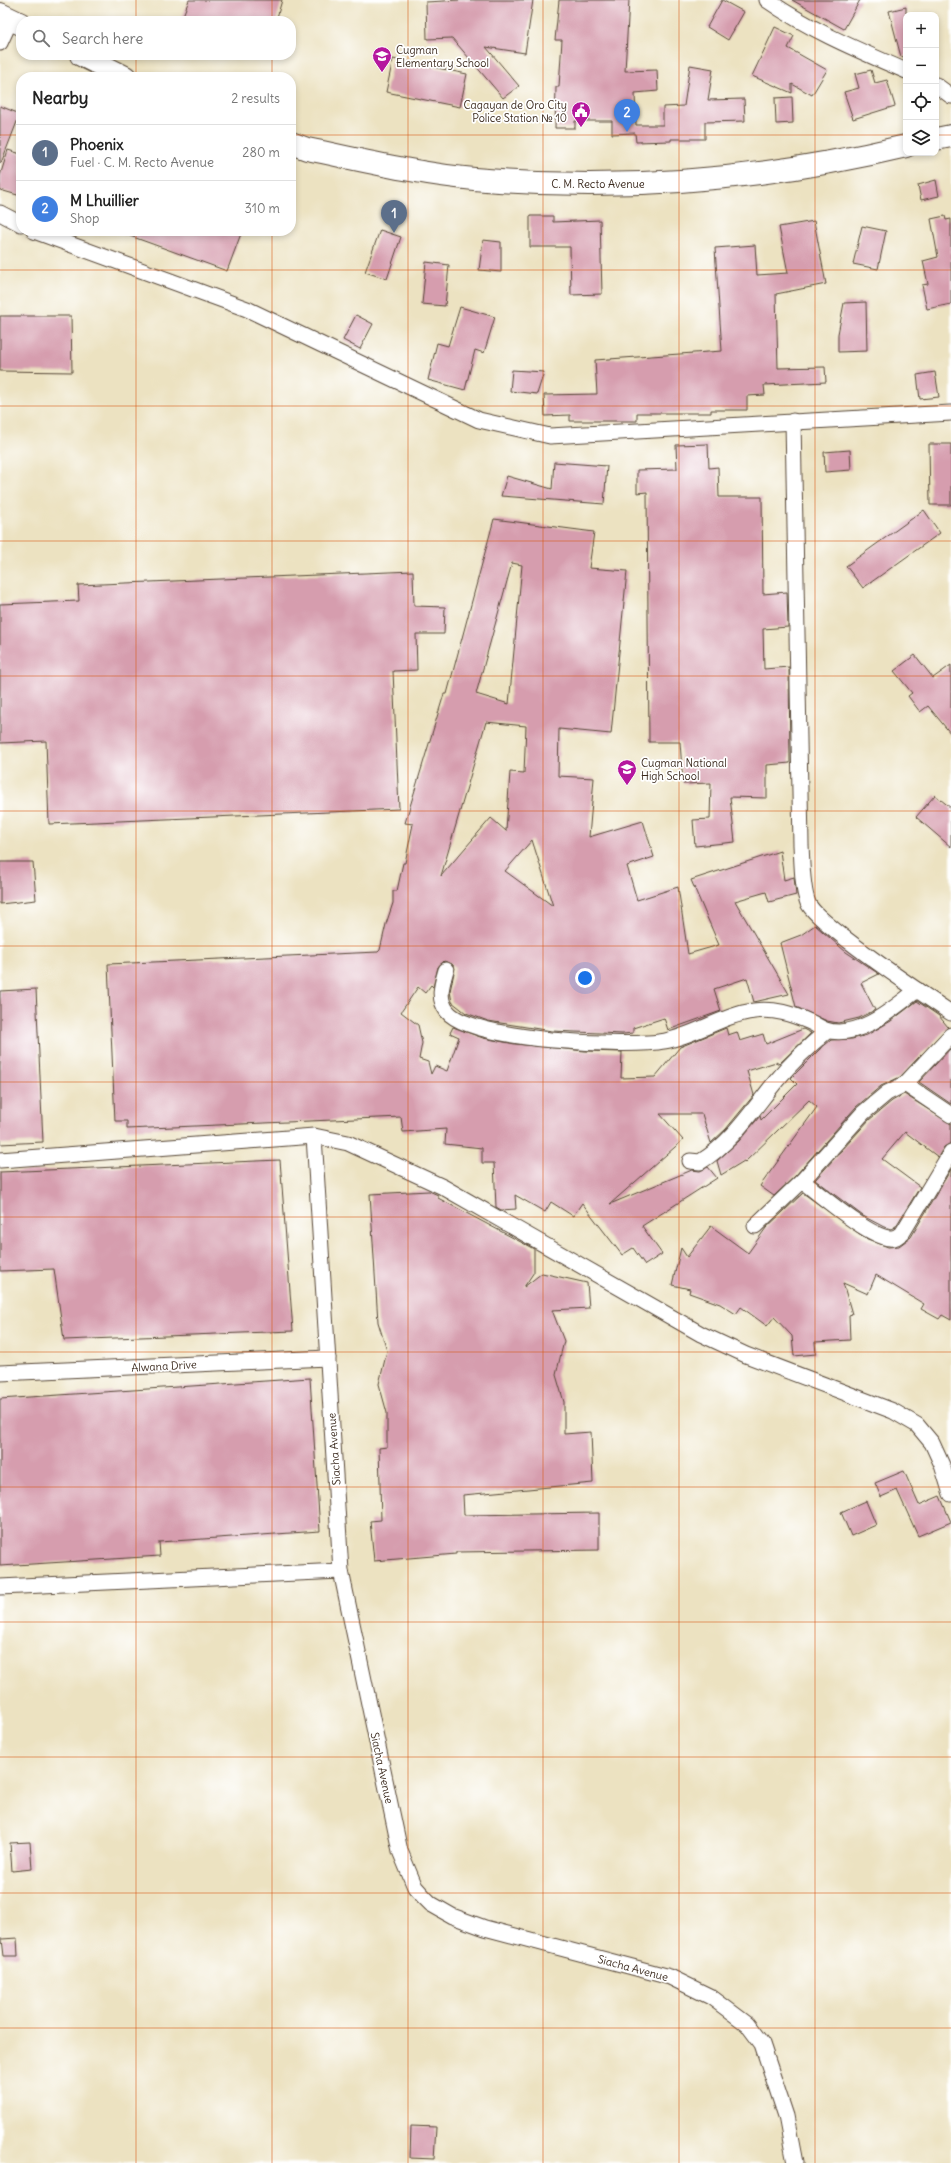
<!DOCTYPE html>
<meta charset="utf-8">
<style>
:root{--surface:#fff;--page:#f6f6f6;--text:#222;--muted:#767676;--line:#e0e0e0;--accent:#b5179e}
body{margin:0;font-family:Delius,sans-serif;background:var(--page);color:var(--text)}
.controls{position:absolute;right:12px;top:12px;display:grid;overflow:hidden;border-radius:8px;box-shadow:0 2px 6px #0003}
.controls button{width:36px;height:36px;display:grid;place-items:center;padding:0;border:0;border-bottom:1px solid var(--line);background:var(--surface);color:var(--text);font:20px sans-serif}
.you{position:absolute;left:585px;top:978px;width:14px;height:14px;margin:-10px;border:3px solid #fff;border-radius:50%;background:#1a73e8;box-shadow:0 0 0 6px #1a73e833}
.badge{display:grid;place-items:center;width:26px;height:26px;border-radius:50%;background:var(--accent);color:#fff;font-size:13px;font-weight:700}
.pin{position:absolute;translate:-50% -33px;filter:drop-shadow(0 1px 2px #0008)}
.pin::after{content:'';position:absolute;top:21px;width:14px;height:12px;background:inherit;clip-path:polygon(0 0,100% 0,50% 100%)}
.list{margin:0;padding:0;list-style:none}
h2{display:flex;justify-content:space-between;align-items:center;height:52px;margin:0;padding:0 16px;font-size:17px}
h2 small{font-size:13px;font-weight:400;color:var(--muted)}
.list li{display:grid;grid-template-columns:26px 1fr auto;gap:12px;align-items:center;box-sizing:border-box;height:56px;padding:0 16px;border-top:1px solid var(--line)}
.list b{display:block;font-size:15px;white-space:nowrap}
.list p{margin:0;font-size:13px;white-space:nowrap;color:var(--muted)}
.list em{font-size:13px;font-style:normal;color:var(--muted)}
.icon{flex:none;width:22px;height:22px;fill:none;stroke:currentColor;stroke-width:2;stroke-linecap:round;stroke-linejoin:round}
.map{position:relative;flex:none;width:951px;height:2163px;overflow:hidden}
.search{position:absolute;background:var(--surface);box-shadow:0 2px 6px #0003;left:16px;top:16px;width:280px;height:44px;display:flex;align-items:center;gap:10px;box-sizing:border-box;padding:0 14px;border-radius:16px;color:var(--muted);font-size:15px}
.panel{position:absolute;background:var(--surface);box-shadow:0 2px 6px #0003;left:16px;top:72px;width:280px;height:164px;border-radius:16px}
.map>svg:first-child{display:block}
.building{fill:#d69dae;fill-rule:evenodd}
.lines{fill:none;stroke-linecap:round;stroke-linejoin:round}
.minor-casing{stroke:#564636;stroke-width:17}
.trunk-casing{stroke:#564636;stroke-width:24}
.minor{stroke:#fff;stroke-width:15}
.trunk{stroke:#fff;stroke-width:22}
.grid{fill:none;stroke:#d7540e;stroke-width:1;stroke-opacity:0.55}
.labels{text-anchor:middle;stroke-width:3.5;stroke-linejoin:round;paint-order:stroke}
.poi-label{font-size:11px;fill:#3b2a1e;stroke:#fff;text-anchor:start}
.street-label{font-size:11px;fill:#3b2a1e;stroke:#fff}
</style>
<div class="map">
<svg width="951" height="2163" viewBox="0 0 951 2163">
<rect width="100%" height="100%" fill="#fff"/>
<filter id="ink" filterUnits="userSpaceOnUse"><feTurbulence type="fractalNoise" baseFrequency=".025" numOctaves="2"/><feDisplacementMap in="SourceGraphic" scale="8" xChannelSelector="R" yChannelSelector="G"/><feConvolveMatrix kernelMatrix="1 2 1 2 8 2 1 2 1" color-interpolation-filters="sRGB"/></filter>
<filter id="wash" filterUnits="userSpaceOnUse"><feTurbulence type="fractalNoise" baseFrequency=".012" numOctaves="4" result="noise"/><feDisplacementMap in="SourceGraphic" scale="16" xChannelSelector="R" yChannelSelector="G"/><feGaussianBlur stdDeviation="0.9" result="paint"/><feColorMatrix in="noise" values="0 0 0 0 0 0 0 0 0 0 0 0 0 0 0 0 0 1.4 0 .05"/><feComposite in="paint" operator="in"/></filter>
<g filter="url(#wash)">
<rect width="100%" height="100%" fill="#ece2c1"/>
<g id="blocks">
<g class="building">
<path d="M189 0H282L276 21H181Z"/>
<path d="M461 0H533L525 53 486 47 519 86 503 98 452 38 427 39 426 2Z"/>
<path d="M559 0H629L625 71 657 70 658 91 635 93 636 125H663V107L684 106 690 65 713 69 708 100 744 99 745 121 705 122V139H671V141L636 142 635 133 612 134V121H575V128H555L556 87H559L562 40H555Z"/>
<path d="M722 0 744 12 728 40 707 27Z"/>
<path d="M792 0H860L844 29Z"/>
<path d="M906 7V56L901 57 889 11Z"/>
<path d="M775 27 794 36 788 48 827 70 812 95 792 84V93L752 76Z"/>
<path d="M393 59 467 74 460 107 386 92Z"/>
<path d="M871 70 875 83 887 80 895 106 853 119 844 92 859 88 855 74Z"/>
<path d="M792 97 793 123 776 124 775 98Z"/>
<path d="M0 106 20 114 1 163H0Z"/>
<path d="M8 150 21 154V196L0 190V176Z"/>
<path d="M936 180 939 196 921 200 918 185Z"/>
<path d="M530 216H553V222L600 220 602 294 571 295 570 247H530Z"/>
<path d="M945 216 946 220 951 219V304L927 309 922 285 928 284 923 261 938 257 931 219Z"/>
<path d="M814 221 826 284 776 294 778 368 825 367 826 382 764 385 765 395 747 396V410H711V413H637V421H570V415L545 416 544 395 597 394 595 360 722 351 715 248 755 245 757 275 788 273 779 227Z"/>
<path d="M862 226 886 231 878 269 853 264Z"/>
<path d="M380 230 401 237 387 279 365 272Z"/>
<path d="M122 231H242L227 271 122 233Z"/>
<path d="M483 240 501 242V272L479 270Z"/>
<path d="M426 262 449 265 445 306 422 304Z"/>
<path d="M866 302 867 351 838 352V334L844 303Z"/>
<path d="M460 307 495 317 484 353 475 350 465 390 428 380 437 343 448 346Z"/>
<path d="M356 315 373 324 360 349 343 340Z"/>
<path d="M0 316H71L72 372 0 371Z"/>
<path d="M512 370 544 372 537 394 510 391Z"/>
<path d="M935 372 939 397 920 399 917 375Z"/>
<path d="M708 444 709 468 718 467 719 497H762L763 594 787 592 788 627 763 629 764 669 789 667 790 763 767 765V798L730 797 735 842 695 846 693 820 710 819 711 783 683 784 680 742H649L647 492 637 493V470L677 469 676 445Z"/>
<path d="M929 444H951V505H930Z"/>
<path d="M850 450 851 470 825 472 824 452Z"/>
<path d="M554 462 607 466 604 504 501 496 507 476 552 489Z"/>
<path d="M924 510 940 533 863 588 846 566Z"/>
<path d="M494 519 594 532 589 568 627 571 611 734 559 729 558 776 594 778 589 837 643 821 654 857 627 866 637 900 678 887 688 954 719 945 691 880 780 851 784 880 794 877 796 895 769 902 766 892 735 901 789 994 754 1002 747 978 714 989 721 1011 668 1030 664 1018 633 1028V1033L623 1034 552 1031 488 1021 466 1013 452 1002 450 991 455 968 452 964 444 961 438 967 433 987 431 985 425 993 418 987 401 1012 418 1025 422 1043 419 1059 428 1062 431 1074 435 1066 447 1071 459 1037 450 1033 453 1027 483 1038 515 1044 585 1051 622 1052 621 1078 655 1077 680 1047 726 1028 728 1035 737 1032 740 1041 763 1034 766 1044 803 1029 811 1033 779 1064 776 1062 747 1071 754 1095 726 1129 711 1143 702 1114H660L683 1140 610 1204 692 1170 700 1171 708 1167 717 1178 642 1226 662 1254 645 1265 633 1248 622 1255 582 1203 573 1216 551 1202 545 1212 515 1195 516 1209 501 1210 496 1207 494 1163H482V1148L445 1144 446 1129 403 1132 401 1117 127 1129V1121H115L108 964 378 952 380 950 386 924 393 903V891H397L403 863H405L413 824 405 823 444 694H447ZM512 563 522 565 509 704 476 694ZM486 722 526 726 524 773 510 772 506 831 491 818 441 876ZM532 840 553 906 505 871Z"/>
<path d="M413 571 414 606 445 607 444 634H416L417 670 393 671 399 809 49 824 46 741 0 743V604L79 601 78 585Z"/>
<path d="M915 655 933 678 951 665V734L928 706 920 712 908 696 912 693 894 671Z"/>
<path d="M935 795 951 808V847L916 817Z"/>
<path d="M0 862H33L36 900 0 904Z"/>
<path d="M815 925 846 952 879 974 861 983 875 1010 859 1018 838 1023 827 1021 796 1007 780 943 801 935Z"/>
<path d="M36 989 43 1142 0 1144V991Z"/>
<path d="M917 1001 939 1016 948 1027 900 1077 881 1086 856 1107 796 1175 774 1196 760 1186 817 1107 809 1100 745 1162 744 1161 721 1175 717 1161 739 1141 760 1116 761 1120 797 1084 791 1078 820 1049 831 1040 852 1039 867 1035 891 1021Z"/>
<path d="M951 1048V1104L919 1082Z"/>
<path d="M904 1094 951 1124V1143L944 1147 938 1157 905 1132 882 1159 920 1187 896 1226 891 1229 884 1227 863 1216 815 1180 869 1120 892 1101Z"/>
<path d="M280 1160 293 1331 64 1340 54 1269 0 1271V1172Z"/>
<path d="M951 1169V1320L942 1315 939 1319 921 1309 924 1304 876 1275 868 1294 843 1283 852 1314 849 1315 850 1340 815 1342 816 1354 794 1356 792 1336 774 1317 767 1326 741 1307 736 1314 720 1304 689 1293 690 1289 672 1285 681 1248 687 1257 711 1226 748 1253 766 1228 803 1193 865 1238 888 1247 899 1246 911 1237Z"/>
<path d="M429 1191 438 1195V1198L534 1249V1272L524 1287 542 1273 587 1283 589 1308 552 1310 564 1341 556 1375 564 1402V1434L591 1432 593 1483 463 1495 464 1515 599 1513V1550L456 1552V1554L374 1561 370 1521 381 1520 379 1448 387 1447V1413L379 1384 387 1351 378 1322 370 1194Z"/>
<path d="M310 1378 320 1531 159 1542 160 1556 0 1566V1399Z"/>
<path d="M904 1471 919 1505 940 1496 951 1522 918 1536 897 1490 881 1497 875 1483Z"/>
<path d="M866 1501 876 1525 851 1536 841 1512Z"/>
<path d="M30 1842 32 1869 12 1871 10 1843Z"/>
<path d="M17 1938 18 1956H4L2 1939Z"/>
<path d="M411 2126 436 2127 434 2159 410 2158Z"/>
</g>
</g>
</g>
<g filter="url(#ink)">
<use href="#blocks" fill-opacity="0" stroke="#564636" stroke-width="1"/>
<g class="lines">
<defs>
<g id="minor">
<path d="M767 0C810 30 858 50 906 71"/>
<path d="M0 43 11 19"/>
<path d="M936 85 951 96"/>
<path d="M0 213 21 224"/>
<path d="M34 231 247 309 479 420 550 436 951 413"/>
<path d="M793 421 801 845C802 862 802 888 808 903 816 923 927 997 951 1013"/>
<path d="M446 970C442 984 437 998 447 1011 470 1041 628 1048 665 1041 696 1035 723 1015 754 1011 774 1008 792 1014 810 1022 815 1024 820 1028 826 1030 858 1040 894 1008 917 990"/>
<path d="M905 1084 951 1115"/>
<path d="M314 1136 341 1571 400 1851 415 1887 424 1897 431 1904 452 1916 485 1928 670 1977 711 1997 747 2024 762 2044 786 2116 795 2163"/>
<path d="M0 1160 314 1136 348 1143 443 1187 701 1334 746 1355 893 1411 917 1425 932 1443 942 1465 951 1494"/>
<path d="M690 1161 700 1162C733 1142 753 1109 777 1080 792 1062 809 1046 827 1031"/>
<path d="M802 1181C821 1195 869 1237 890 1238 896 1239 899 1235 903 1232L951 1152"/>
<path d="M755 1226 802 1181 863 1113 887 1093 905 1084 951 1035"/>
<path d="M0 1373 328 1358"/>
<path d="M0 1587 341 1571"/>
</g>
<g id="trunk">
<path d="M0 14 21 24"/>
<path d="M81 55 125 77"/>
<path d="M936 139 951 136"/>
<path d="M291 143 307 149C362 160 418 174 474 179 620 192 764 180 906 146"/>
</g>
</defs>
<use href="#minor" class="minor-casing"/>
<use href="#trunk" class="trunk-casing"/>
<use href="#minor" class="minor"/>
<use href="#trunk" class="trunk"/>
</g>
</g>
<path class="grid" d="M136 0V21M272 0V21M408 0V2163M543 0V2163M679 0V2163M815 0V2163M136 55V77M272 55V77M0 135H21M291 135H906M936 135H951M136 231V2163M272 231V2163M0 270H951M0 406H951M0 541H951M0 676H951M0 811H951M0 946H951M0 1082H951M0 1217H951M0 1352H951M0 1487H951M0 1622H951M0 1757H951M0 1893H951M0 2028H951"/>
<defs>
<symbol id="school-pin" viewBox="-11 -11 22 30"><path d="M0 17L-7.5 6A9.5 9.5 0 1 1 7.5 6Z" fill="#b5179e" stroke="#fff"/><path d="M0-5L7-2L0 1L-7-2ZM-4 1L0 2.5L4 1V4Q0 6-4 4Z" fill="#fff"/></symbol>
<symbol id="civic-pin" viewBox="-11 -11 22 30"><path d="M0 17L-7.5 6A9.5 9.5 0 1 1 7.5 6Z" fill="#b5179e" stroke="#fff"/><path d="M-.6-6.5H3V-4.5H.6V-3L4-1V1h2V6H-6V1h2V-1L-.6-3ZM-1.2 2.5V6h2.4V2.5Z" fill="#fff"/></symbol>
</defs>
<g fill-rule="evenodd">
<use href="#school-pin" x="371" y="45" width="22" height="30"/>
<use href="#civic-pin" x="570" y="100" width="22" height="30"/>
<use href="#school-pin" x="616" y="758" width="22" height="30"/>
</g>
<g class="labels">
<g class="poi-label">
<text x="396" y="54">Cugman<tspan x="396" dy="13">Elementary School</tspan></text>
<text x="567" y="109" text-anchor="end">Cagayan de Oro City<tspan x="567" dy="13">Police Station № 10</tspan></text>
<text x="641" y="767">Cugman National<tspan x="641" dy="13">High School</tspan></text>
</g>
<g class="street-label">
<text x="598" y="188">C. M. Recto Avenue</text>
<text transform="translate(164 1366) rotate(-3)" y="4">Alwana Drive</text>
<text transform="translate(334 1449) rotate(-94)" y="4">Siacha Avenue</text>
<text transform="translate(382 1768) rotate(78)" y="4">Siacha Avenue</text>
<text transform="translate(633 1968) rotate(15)" y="4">Siacha Avenue</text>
</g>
</g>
</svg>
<div class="controls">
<button>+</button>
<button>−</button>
<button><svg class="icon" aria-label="locate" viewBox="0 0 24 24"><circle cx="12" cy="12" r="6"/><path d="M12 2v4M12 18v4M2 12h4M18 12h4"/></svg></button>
<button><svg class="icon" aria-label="layers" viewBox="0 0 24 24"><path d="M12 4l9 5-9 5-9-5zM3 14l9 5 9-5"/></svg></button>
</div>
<div class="you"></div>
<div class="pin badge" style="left:394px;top:233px;background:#5c6f8a">1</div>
<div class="pin badge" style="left:627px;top:132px;background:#3f7fe0">2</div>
<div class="search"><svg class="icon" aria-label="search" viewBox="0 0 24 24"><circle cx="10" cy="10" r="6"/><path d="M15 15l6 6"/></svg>Search here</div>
<section class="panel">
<h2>Nearby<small>2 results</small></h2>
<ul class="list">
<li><span class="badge" style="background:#5c6f8a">1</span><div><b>Phoenix</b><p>Fuel · C. M. Recto Avenue</p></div><em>280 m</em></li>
<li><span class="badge" style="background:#3f7fe0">2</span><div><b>M Lhuillier</b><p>Shop</p></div><em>310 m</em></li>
</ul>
</section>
</div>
